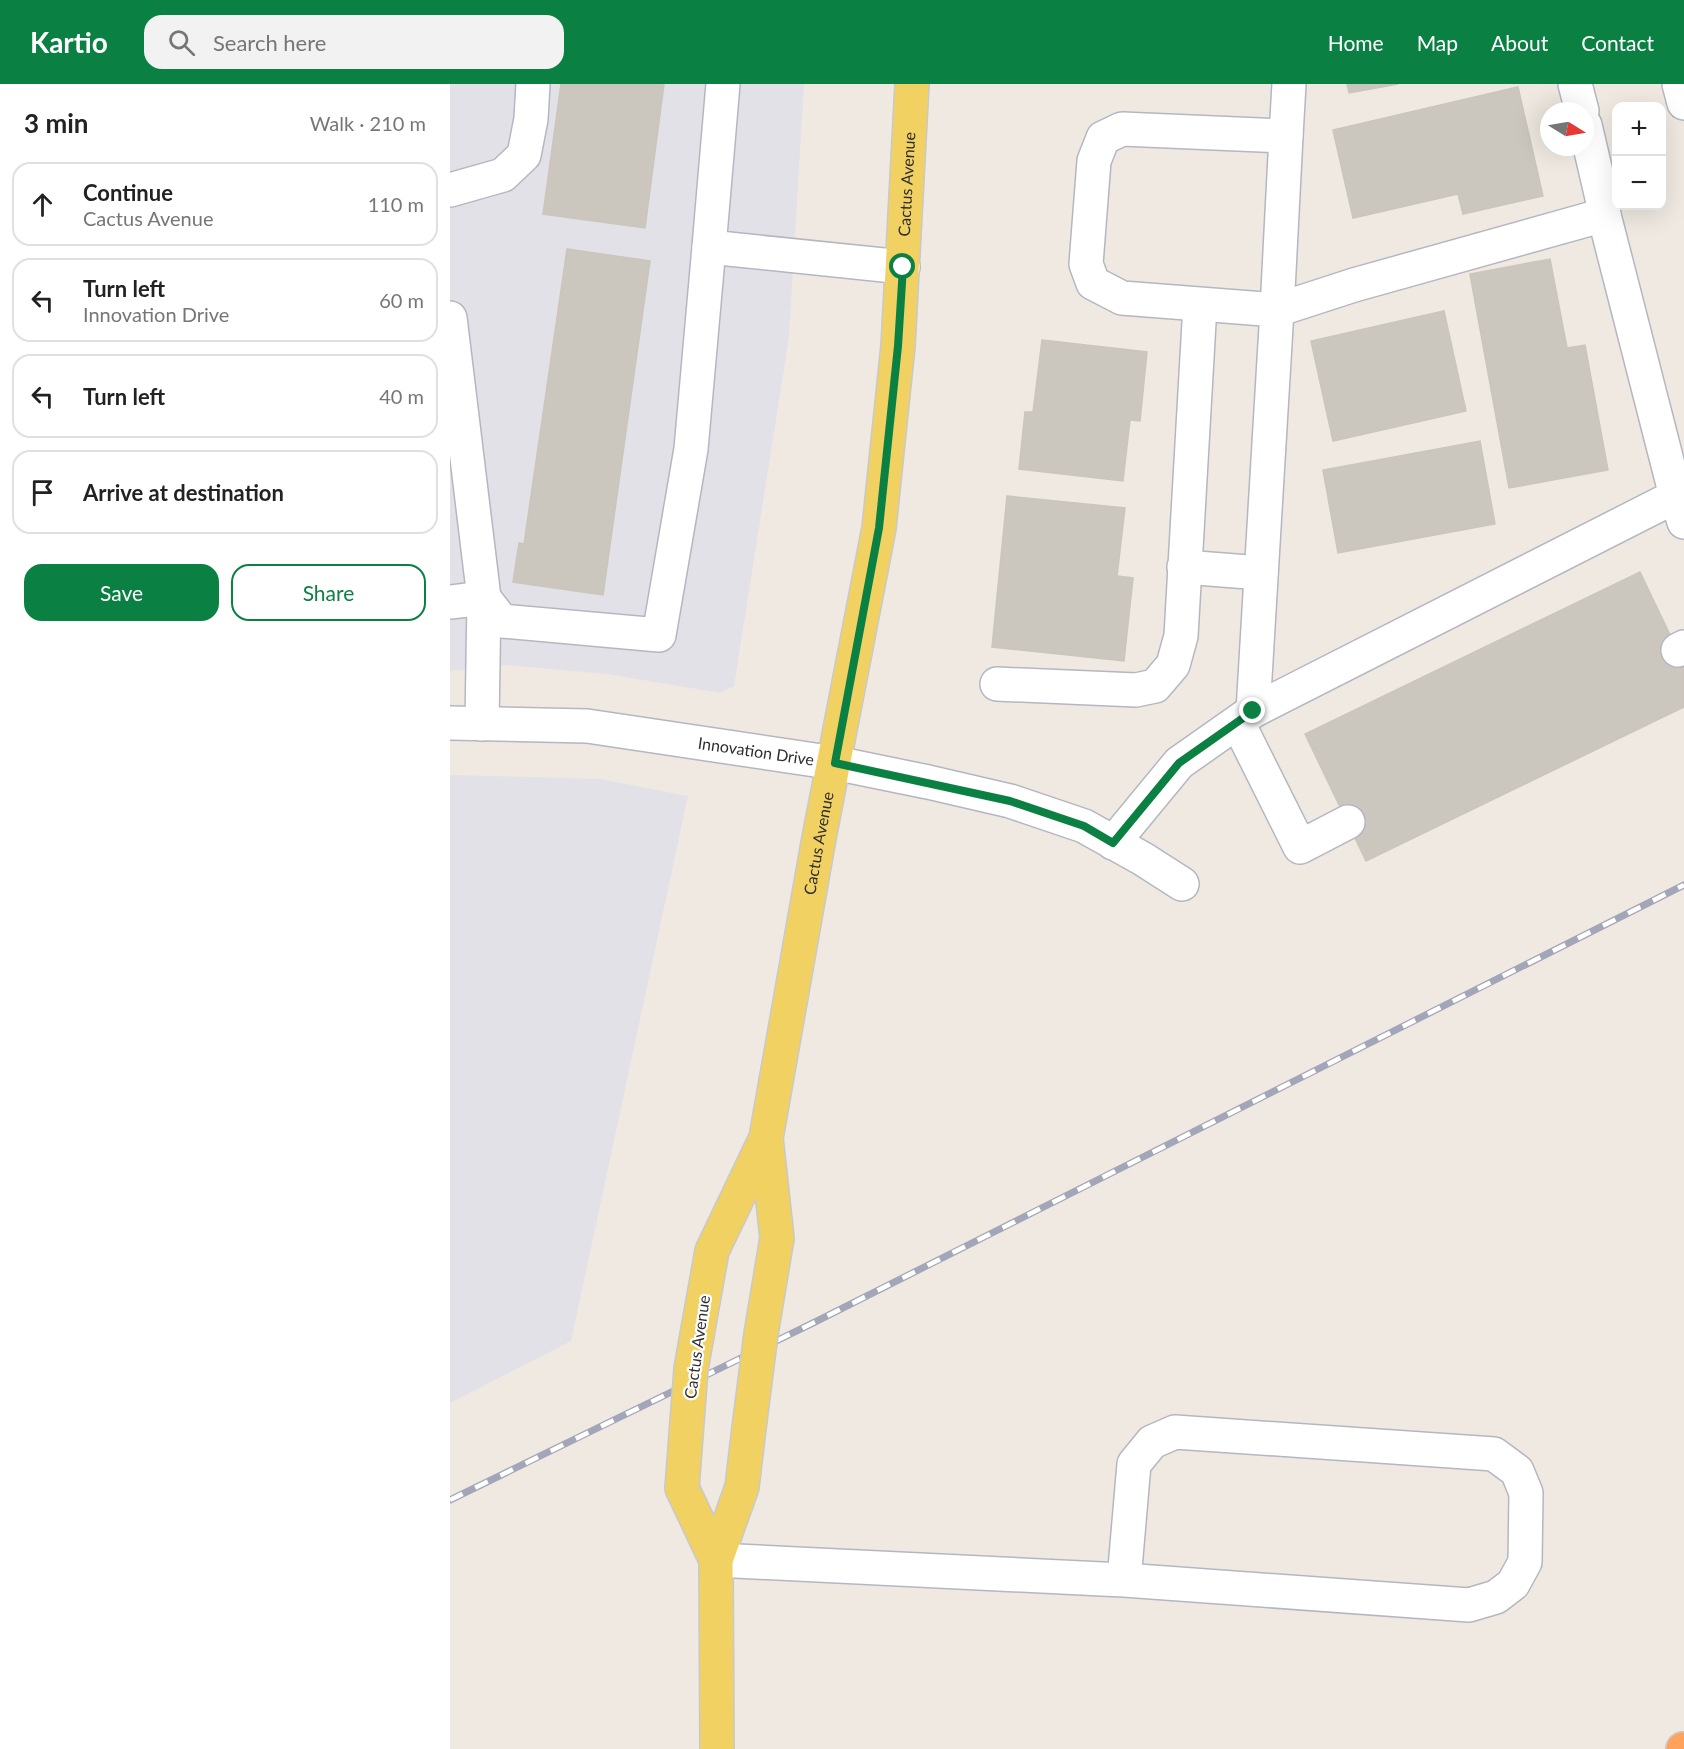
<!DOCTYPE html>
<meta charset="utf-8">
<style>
:root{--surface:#fff;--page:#f2f2f2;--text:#222;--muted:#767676;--line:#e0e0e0;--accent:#0b8043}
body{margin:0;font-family:Lato,sans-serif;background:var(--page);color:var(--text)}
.controls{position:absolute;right:18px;top:18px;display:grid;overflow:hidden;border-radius:12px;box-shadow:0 6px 24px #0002}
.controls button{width:54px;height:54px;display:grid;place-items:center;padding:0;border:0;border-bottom:2px solid var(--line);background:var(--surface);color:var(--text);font:30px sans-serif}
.compass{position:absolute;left:1090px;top:18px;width:54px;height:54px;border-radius:50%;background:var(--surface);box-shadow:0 6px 24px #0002;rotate:101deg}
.stop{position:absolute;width:18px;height:18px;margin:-14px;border:4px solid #0b8043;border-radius:50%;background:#fff}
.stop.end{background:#0b8043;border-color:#fff;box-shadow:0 2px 6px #0008}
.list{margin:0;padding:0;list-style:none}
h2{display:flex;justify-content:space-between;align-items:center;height:78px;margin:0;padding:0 24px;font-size:26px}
h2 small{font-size:20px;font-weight:400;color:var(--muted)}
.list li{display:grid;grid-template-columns:39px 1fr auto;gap:18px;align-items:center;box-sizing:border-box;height:84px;margin:0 12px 12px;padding:0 12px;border:2px solid var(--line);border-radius:18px}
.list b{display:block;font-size:22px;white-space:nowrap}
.list p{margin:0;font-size:20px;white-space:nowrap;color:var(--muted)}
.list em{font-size:20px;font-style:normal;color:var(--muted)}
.actions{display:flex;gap:12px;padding:18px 24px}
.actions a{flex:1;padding:14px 0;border:2px solid var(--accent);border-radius:18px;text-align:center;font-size:21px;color:var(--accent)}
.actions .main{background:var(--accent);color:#fff}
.icon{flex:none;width:33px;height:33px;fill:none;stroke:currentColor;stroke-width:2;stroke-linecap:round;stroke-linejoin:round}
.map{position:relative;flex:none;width:1234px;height:1665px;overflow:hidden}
header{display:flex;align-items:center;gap:36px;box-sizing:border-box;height:84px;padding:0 30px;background:var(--accent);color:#fff}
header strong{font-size:28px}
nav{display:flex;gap:33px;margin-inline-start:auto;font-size:21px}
.search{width:420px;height:54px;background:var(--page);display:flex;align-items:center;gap:15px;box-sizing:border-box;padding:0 21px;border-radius:18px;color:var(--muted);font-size:22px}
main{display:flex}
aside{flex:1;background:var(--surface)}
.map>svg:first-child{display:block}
.industrial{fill:#e3e1e8}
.building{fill:#cbc7bf;stroke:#cbc5ba;stroke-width:1.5}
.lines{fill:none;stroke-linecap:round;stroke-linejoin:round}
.minor-casing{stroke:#b4b7c1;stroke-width:36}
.major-casing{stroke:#c9c9c9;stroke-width:36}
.highway-casing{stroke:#c9c9c9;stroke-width:36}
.minor{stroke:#fff;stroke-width:33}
.major{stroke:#f2d163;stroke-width:33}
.highway{stroke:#ffa35c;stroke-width:33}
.rail-casing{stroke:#a3a6b8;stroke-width:7}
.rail{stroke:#fff;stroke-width:4.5;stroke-dasharray:14;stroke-linecap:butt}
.major-bridge-casing{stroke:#c9c9c9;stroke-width:36;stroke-linecap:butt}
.major-bridge{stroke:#f2d163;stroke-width:33}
.route{stroke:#0b8043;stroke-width:8}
.labels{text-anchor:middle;stroke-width:4.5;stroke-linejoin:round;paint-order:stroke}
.street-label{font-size:16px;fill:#2e2e2e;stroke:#fff}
</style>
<header>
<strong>Kartio</strong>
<div class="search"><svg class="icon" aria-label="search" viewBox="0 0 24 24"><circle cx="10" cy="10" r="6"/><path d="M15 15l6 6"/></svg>Search here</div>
<nav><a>Home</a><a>Map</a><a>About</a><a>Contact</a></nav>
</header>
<main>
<aside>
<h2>3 min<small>Walk · 210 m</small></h2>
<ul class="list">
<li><svg class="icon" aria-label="ahead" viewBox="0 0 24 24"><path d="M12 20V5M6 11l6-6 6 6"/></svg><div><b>Continue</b><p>Cactus Avenue</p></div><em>110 m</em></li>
<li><svg class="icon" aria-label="left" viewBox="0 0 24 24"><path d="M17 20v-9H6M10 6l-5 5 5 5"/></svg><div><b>Turn left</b><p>Innovation Drive</p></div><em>60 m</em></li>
<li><svg class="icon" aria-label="left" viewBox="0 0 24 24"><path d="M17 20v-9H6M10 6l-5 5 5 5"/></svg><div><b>Turn left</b></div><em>40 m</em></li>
<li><svg class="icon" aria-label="arrive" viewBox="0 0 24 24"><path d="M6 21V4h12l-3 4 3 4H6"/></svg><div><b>Arrive at destination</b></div></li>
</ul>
<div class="actions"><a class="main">Save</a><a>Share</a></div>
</aside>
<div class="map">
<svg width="1234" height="1665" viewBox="0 0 1234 1665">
<rect width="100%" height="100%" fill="#efe9e1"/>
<g class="industrial">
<path d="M0 0H354L339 253 284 602 271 609 157 590 56 581 0 587Z"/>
<path d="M0 691 150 695 238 712 121 1257 0 1319Z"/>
</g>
<g class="building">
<path d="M111 0H214L195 144 93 130Z"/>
<path d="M897 0H948L899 9Z"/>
<path d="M1068 3 1093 112 1013 130 1008 110 903 134 883 46Z"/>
<path d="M117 165 200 177 153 511 63 498 69 459 74 460Z"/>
<path d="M1100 175 1117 264 1135 261 1158 386 1059 404 1020 190Z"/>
<path d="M994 227 1016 327 883 357 861 257Z"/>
<path d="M592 256 697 268 690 337 680 336 673 397 569 385 575 328H583Z"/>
<path d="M1030 357 1045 440 888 469 873 386Z"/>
<path d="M557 412 675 424 667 492 683 494 674 577 542 563Z"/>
<path d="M1190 488 1234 580V623L916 777 855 650Z"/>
</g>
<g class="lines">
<defs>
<g id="minor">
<path d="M273 0 259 163 453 183"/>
<path d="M1125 0 1132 27"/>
<path d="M1229 0 1234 19"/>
<path d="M836 52 827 226 904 201 1154 131"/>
<path d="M0 106 53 91 74 71 81 35 83 0"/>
<path d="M0 234 34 514 52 537 209 551 241 365 259 163"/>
<path d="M1226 412 1234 438"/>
<path d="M734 483 811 489"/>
<path d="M0 518 34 514 32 640"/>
<path d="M1228 566 1234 563"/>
<path d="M547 600 686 606 705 602 723 581 731 552 750 221"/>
<path d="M803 627 827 226 672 214 643 199 636 180 644 77 653 54 672 45 836 52 839 0"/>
<path id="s1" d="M0 639 137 642 385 679 478 698 560 717 634 742 693 775 732 800"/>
<path d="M788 639 850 763 898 738"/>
<path d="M663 759 729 679 803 627 1226 412 1154 131 1152 114 1135 41"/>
<path d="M266 1476 652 1495 674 1496 1019 1521 1046 1513 1063 1500 1075 1478 1076 1409 1067 1387 1044 1370 725 1348 702 1358 684 1380 674 1496"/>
</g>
<g id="major">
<path d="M316 1054 327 1154"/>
<path id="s2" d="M247 1251 262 1167 316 1054 369 754 429 444 448 262 462 0"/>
<path d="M232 1404 266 1476"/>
<path d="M267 1665 266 1476 292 1403 299 1344"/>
</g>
<path id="highway" d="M1233 1665H1234"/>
</defs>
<use href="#minor" class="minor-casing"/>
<use href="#major" class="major-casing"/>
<use href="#highway" class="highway-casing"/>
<use href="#minor" class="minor"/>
<use href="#major" class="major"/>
<use href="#highway" class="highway"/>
<defs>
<path id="rail" d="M0 1416 365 1238 1234 801"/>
</defs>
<use href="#rail" class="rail-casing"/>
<use href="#rail" class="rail"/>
<defs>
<g id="major-bridge">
<path d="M299 1344 311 1250 327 1154"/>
<path d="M232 1404 241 1285 247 1251"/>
</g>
</defs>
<use href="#major-bridge" class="major-bridge-casing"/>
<use href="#major-bridge" class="major-bridge"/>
</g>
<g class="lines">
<path class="route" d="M453 183 448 262 429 444 385 679 560 717 634 742 663 759 729 679 803 627"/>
</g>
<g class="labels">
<g class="street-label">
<text dy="6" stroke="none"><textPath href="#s2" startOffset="1176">Cactus Avenue</textPath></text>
<text dy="6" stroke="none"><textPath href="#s1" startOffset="308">Innovation Drive</textPath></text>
<text dy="6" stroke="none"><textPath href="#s2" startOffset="510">Cactus Avenue</textPath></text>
<text transform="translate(247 1263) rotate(-82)" y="6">Cactus Avenue</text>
</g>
</g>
</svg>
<div class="controls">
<button>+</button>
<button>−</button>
</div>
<svg class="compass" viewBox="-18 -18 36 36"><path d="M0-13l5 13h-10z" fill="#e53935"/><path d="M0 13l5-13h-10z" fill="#767676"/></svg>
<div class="stop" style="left:453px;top:183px"></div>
<div class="stop end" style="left:803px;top:627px"></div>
</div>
</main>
